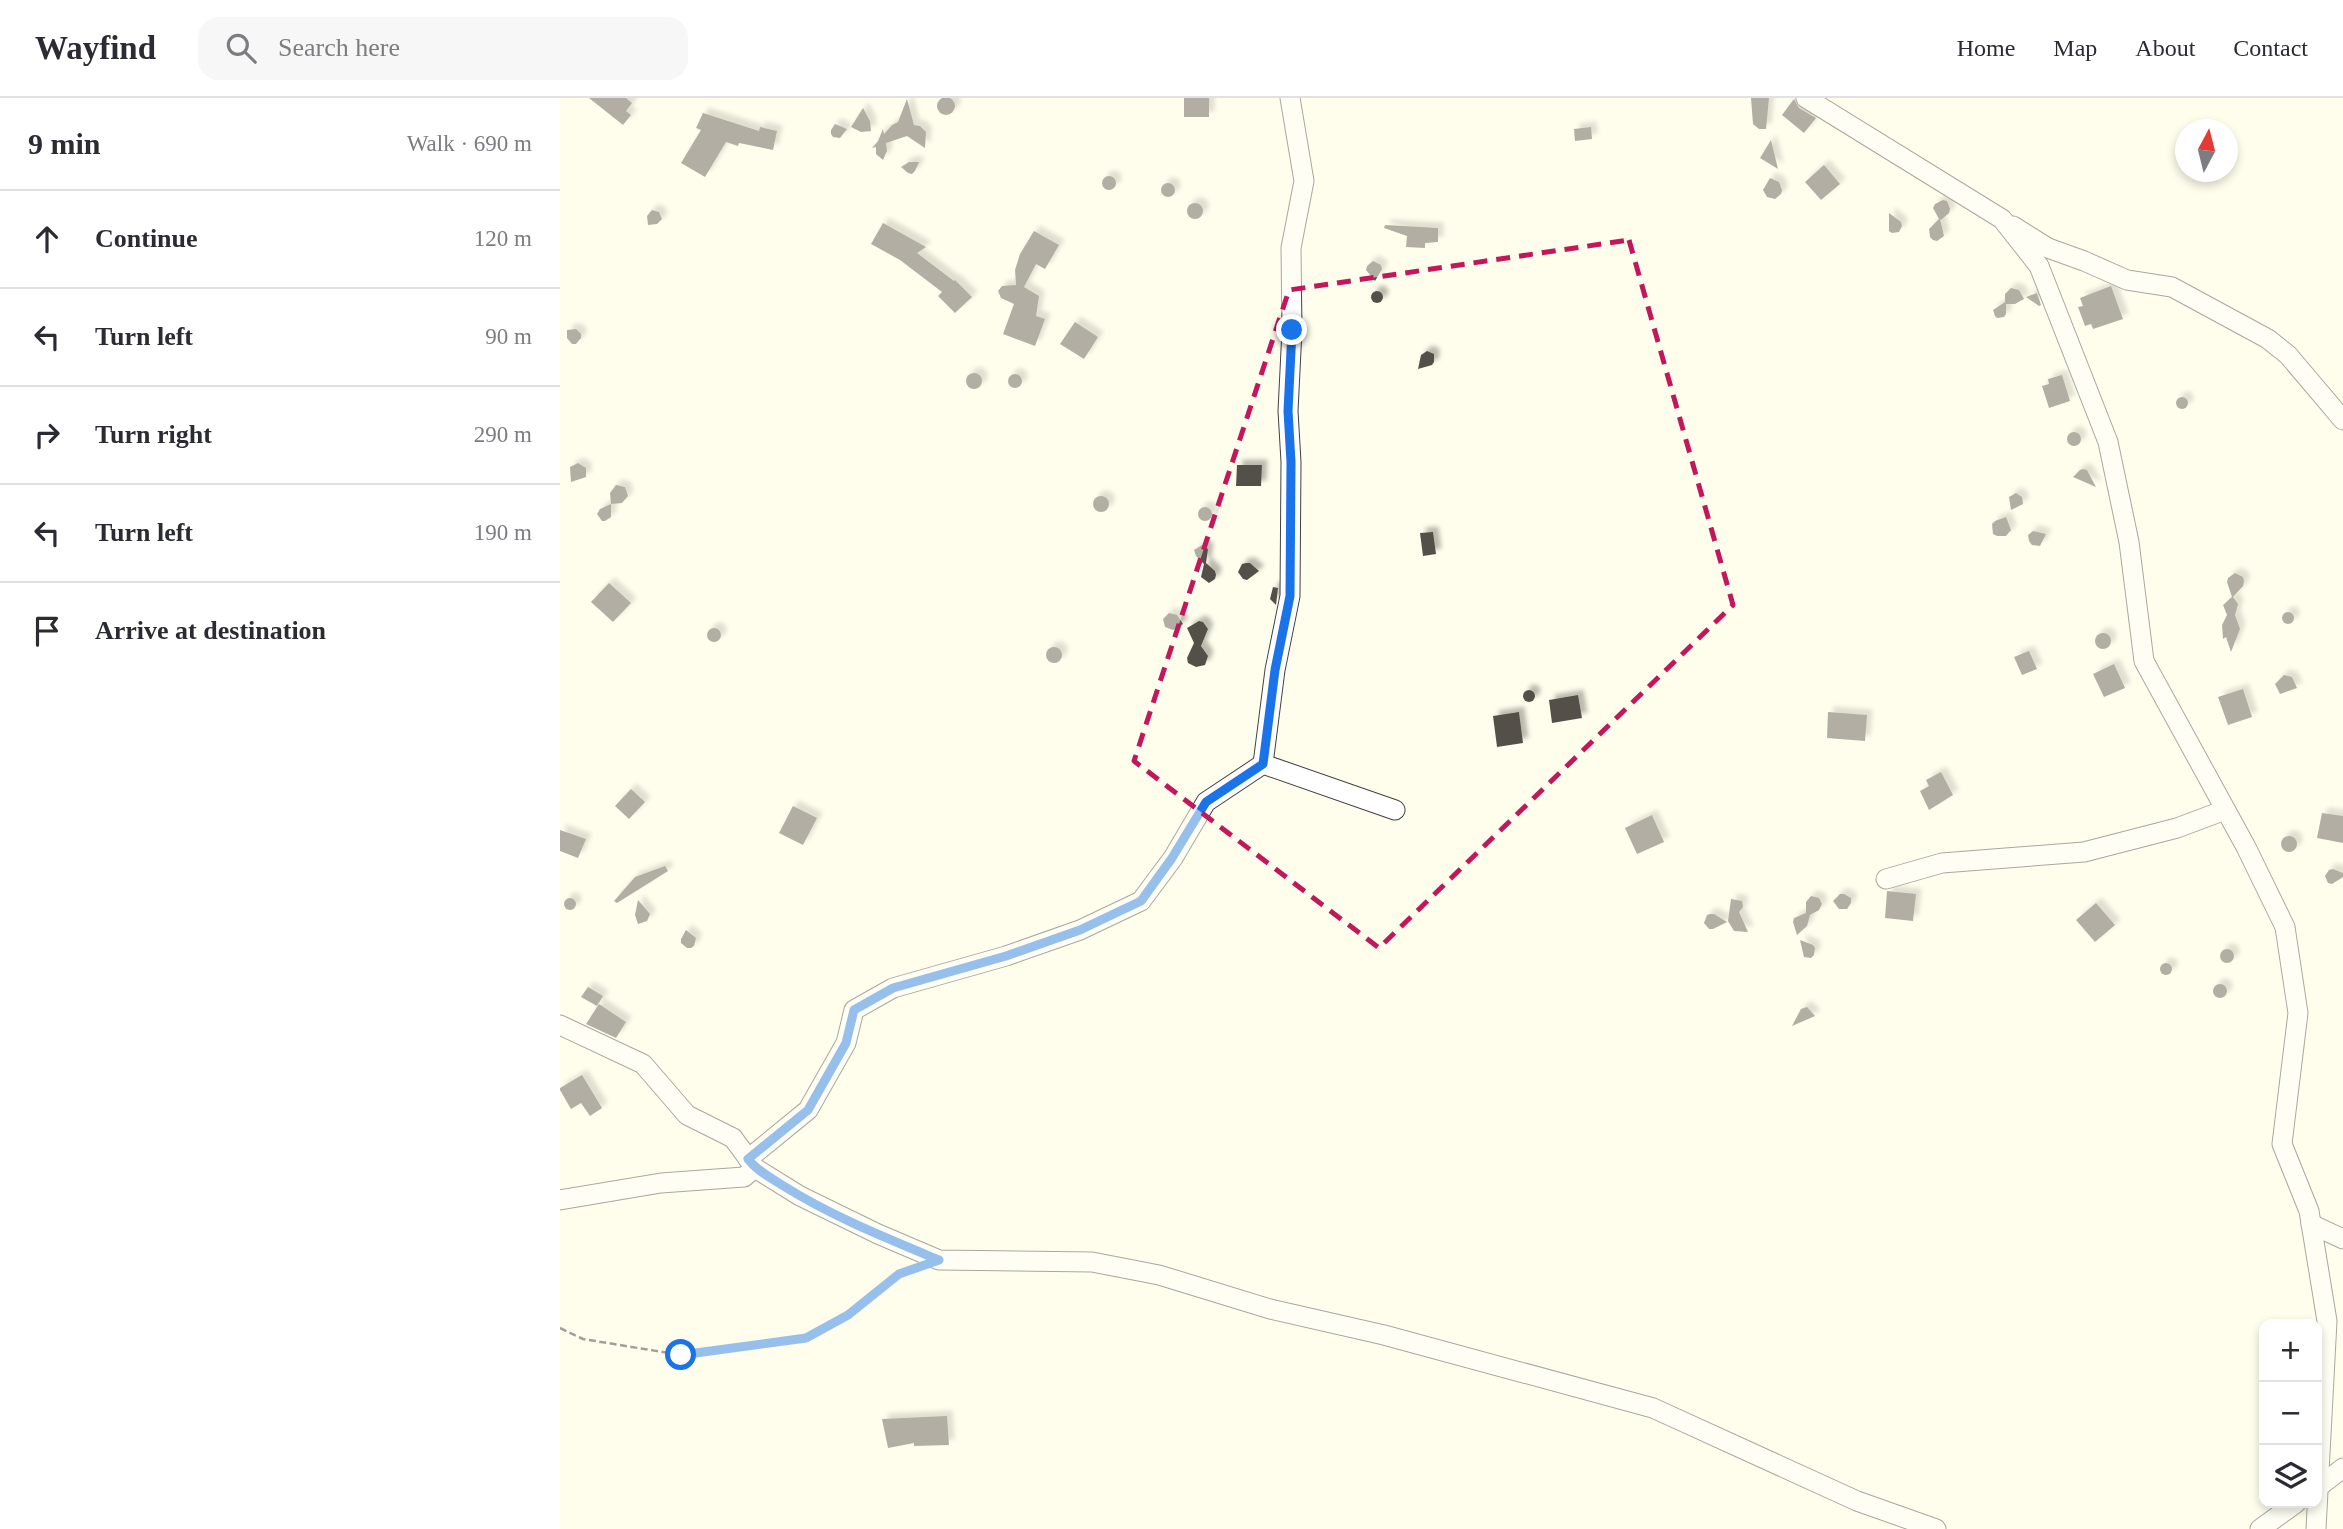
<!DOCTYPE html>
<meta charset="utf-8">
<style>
:root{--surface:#fff;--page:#f7f7f7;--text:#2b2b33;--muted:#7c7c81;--line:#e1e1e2}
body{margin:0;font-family:Georgia,serif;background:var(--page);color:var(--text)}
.controls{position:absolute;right:21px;bottom:21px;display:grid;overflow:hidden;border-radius:14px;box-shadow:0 4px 10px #0003}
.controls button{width:63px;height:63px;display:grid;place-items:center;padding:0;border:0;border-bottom:2px solid var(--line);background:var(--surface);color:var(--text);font:35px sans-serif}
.compass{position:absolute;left:1615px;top:21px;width:63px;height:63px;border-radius:50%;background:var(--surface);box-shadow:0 4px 10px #0003;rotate:7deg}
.stop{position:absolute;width:21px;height:21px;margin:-16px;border:5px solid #1a73e8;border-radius:50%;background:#fff}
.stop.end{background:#1a73e8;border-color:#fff;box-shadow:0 2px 7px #0008}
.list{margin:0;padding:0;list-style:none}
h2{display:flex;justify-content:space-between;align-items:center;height:91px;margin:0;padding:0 28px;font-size:30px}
h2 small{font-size:23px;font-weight:400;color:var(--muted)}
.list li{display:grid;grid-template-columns:46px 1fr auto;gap:21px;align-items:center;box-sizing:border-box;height:98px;padding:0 28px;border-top:2px solid var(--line)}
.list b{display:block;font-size:26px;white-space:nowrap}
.list em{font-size:23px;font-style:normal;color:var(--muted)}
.icon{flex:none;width:38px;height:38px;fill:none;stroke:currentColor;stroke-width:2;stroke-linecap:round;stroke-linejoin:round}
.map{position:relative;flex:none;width:1783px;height:1431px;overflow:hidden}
header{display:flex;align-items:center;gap:42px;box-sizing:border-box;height:98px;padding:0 35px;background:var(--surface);border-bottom:2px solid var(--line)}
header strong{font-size:33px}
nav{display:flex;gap:38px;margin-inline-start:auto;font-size:24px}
.search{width:490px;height:63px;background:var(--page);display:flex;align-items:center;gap:18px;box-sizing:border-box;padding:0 24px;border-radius:21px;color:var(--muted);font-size:26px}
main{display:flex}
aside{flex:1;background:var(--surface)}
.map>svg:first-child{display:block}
.building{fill:#555049;filter:url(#shadow)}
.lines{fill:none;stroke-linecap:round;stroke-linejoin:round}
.minor-casing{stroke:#404040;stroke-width:21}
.path{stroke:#2f2f2f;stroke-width:2.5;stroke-dasharray:7 3.5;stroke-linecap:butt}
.minor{stroke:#fff;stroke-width:19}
.route{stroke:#1a73e8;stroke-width:9}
.marked{fill:none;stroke:#c2185b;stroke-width:5;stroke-dasharray:14 9;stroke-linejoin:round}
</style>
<header>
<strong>Wayfind</strong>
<div class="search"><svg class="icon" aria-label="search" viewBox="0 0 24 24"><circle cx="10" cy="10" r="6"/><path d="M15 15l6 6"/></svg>Search here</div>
<nav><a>Home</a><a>Map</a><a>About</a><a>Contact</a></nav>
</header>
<main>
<aside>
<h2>9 min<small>Walk · 690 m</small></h2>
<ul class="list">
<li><svg class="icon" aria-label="ahead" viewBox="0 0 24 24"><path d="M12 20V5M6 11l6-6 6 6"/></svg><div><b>Continue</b></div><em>120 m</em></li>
<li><svg class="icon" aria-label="left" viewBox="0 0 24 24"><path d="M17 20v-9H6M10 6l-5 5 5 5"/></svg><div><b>Turn left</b></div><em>90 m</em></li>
<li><svg class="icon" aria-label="right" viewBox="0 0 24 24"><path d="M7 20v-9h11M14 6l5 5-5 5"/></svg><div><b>Turn right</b></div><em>290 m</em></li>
<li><svg class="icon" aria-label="left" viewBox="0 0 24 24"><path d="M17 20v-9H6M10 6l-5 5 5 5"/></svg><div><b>Turn left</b></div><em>190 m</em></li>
<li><svg class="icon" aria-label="arrive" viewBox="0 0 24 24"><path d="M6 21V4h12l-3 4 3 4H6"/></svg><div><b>Arrive at destination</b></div></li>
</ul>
</aside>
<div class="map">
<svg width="1783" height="1431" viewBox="0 0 1783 1431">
<defs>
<filter id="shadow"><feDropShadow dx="5.5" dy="-5.5" stdDeviation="2" flood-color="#0004"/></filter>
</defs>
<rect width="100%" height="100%" fill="#fffeed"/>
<g class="building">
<circle cx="386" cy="8" r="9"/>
<path d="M29 0H66L72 5 66 13 71 17 63 27Z"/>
<rect x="624" y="0" width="25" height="19"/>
<path d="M1191 0H1209L1206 31H1199L1193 26Z"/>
<path d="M347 1 354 27 360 28 366 34 365 50 347 38 326 45 327 53 323 62 316 56V49L312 50 318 43 323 31 324 36 332 27 338 24Z"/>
<path d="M1234 1 1239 10 1256 20 1244 35 1222 17Z"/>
<path d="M303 10 310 23 311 33 301 34 291 29Z"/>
<path d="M143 15 199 33 200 29 217 33 213 52 179 45 178 48 166 44 145 79 121 65 141 32 136 30Z"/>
<path d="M275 26 287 31 280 40 273 39 271 36V32Z"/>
<path d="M1031 29 1032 41 1015 43 1014 31Z"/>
<path d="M1211 42 1218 71 1200 60Z"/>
<path d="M349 64H359L355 73 352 76 348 75 341 69Z"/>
<path d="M1264 67 1280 86 1261 102 1245 84Z"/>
<circle cx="549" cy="85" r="7"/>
<path d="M1210 80 1219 84 1222 92 1221 96 1215 101 1207 99 1203 92Z"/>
<circle cx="608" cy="92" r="7"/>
<path d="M1383 102 1387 103 1390 111 1389 115 1381 122 1380 121 1384 138 1377 143 1373 142 1370 139 1369 131 1379 121 1373 110 1375 106Z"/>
<circle cx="635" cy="113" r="8"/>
<path d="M92 112 99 114 102 121 97 126 88 127 87 118Z"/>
<path d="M1329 115 1341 124 1342 128 1339 134 1332 135 1329 133Z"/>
<path d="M323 125 366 149 357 155 394 183 395 182 412 199 395 215 378 198 382 194 340 162 311 146Z"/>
<path d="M825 127 878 130V144L865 145V150L846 149 847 138 824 130Z"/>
<path d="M474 133 499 147 485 171 476 166 464 189 479 198 476 218 485 221 475 248 443 236 454 206 441 200 438 193 442 188 456 187 455 172 460 156Z"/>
<path d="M813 163 821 167 822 171 815 183 806 172 807 168Z"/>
<path d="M1551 188 1563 221 1533 231 1531 226 1525 228 1518 209 1523 208 1520 200Z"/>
<path d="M1451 190 1459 192 1464 201 1455 206H1446V216L1444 219 1437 220 1435 218 1433 212 1445 204V196Z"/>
<circle cx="817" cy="199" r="6"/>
<path d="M1477 195 1481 207 1479 208 1466 199Z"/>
<path d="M515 224 538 239 524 261 500 246Z"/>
<path d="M16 231 21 236V240L16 246H12L7 240V232Z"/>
<path d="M867 253 874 256V264L872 267 858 271 861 257Z"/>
<circle cx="414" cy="283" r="8"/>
<circle cx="455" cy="283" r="7"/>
<path d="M1502 277 1510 303 1489 310 1482 288 1489 286 1488 281Z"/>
<circle cx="1622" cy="305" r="6"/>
<circle cx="1514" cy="341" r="7"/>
<path d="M18 365 26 370V379L11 384 10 369Z"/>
<path d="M677 367H702L701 388H676Z"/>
<path d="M1523 371 1527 372 1536 389 1513 379 1520 372Z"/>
<path d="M56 387 65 389 68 398 62 405 51 406V419L45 423H42L37 416 40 411 51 406 50 395Z"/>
<path d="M1456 395 1462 399 1463 406 1451 412 1449 399Z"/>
<circle cx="541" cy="406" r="8"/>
<circle cx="645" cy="416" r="7"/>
<path d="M1446 419 1451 432 1446 438H1437L1433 436 1432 426 1435 423Z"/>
<path d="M1473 433 1486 436 1480 448 1472 447 1469 443 1468 437Z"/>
<path d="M873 434 876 456 863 458 860 435Z"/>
<path d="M642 447 648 451 646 465 655 473 656 477 655 481 649 485 641 479 644 466 636 458 634 452Z"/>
<path d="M686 465H690L699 473 687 482 683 481 678 474 682 466Z"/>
<path d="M1675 475 1683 479 1684 483 1683 488 1673 499 1678 506 1675 517 1680 531 1671 554 1666 539 1663 541 1662 527 1667 517 1663 507 1672 499 1667 484 1668 480Z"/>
<path d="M49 485 71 505 53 524 31 504Z"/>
<path d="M713 489 718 490 716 507 710 501Z"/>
<circle cx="1728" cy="520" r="6"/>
<path d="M609 515 617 517 623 526 613 532 605 529 603 521Z"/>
<path d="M639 523 643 524 648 531 641 548 648 558 645 567 636 569 628 565 627 560 634 545 627 530Z"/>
<circle cx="154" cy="537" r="7"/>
<circle cx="1543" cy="543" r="8"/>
<circle cx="494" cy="557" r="8"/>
<path d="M1469 553 1477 571 1462 577 1454 559Z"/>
<path d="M1554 566 1565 590 1544 599 1533 576Z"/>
<path d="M1724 577 1732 579 1737 590 1720 596 1715 586Z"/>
<path d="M1683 591 1692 619 1668 627 1658 599Z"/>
<circle cx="969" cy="598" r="6"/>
<path d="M1018 597 1022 620 992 625 989 602Z"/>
<path d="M959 614 963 645 937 649 933 618Z"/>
<path d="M1268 614 1307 617 1305 643 1267 640Z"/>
<path d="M1381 674 1393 697 1369 712 1360 693 1369 688 1366 682Z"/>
<path d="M71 691 85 704 69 721 55 708Z"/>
<path d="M233 708 257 720 243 747 219 735Z"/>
<path d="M1762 715 1783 718V745L1757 740Z"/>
<path d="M1092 717 1104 744 1077 756 1065 730Z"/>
<path d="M0 732 26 741 18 760 0 753Z"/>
<circle cx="1729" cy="746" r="8"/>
<path d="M105 768 108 773 57 805 54 803 75 779Z"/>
<path d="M1773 771 1783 775V779L1772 786 1768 785 1765 778 1769 772Z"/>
<path d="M1327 793 1356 796 1353 823 1325 820Z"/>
<path d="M1280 796H1284L1291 800V805L1287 811H1279L1273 803Z"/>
<path d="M1251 798 1259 800 1262 806 1259 812 1250 817 1247 828 1237 837 1233 824 1234 820 1246 815V804Z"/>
<circle cx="10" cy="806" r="6"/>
<path d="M1171 801 1182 803 1183 809 1179 814 1188 834 1174 833 1168 823Z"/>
<path d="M78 802 90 816 87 823 78 826 75 817Z"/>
<path d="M1536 805 1555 827 1535 844 1516 822Z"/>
<path d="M1150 816H1154L1167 824 1153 831H1149L1144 825 1147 817Z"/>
<path d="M126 832 136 840 134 848 131 850H127L121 845V841Z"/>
<path d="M1240 842 1253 847 1255 850 1254 857 1251 860 1244 859Z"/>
<circle cx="1667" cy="858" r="7"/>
<circle cx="1606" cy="871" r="6"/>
<circle cx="1660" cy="893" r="7"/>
<path d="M28 889 43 898 37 908 21 899Z"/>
<path d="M39 906 66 924 56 940 26 926Z"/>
<path d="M1247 909 1255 918 1232 928 1241 911Z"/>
<path d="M22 977 42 1010 30 1018 21 1005 11 1011 0 992V990Z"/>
<path d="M387 1318 389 1347 354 1348V1345L328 1350 322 1321Z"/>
</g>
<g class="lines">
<defs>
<g id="minor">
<path d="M1246 0 1442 121 1479 168 1548 344 1569 444 1584 563 1686 749 1725 829 1738 915 1722 1046 1749 1113 1767 1223 1756 1431"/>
<path d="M1453 128 1488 150 1524 163 1567 182 1612 189 1708 241 1728 257 1783 322"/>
<path d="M703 666 715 572 730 498 731 364 728 313 732 232 731 150 744 83 730 0"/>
<path d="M1326 781 1382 765 1524 754 1617 730 1665 712"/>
<path d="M0 927 83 966 127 1017 173 1040 195 1070 240 1098 318 1136 379 1162 532 1164 599 1177 710 1211 824 1237 1093 1310 1297 1403 1376 1431"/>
<path d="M188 1061 248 1012 286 945 294 912 333 890 446 858 520 832 581 803 613 760 646 704 703 666 835 712"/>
<path d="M0 1102 101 1085 184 1079 195 1070"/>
<path d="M1751 1126 1783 1141"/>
<path d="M1757 1390 1783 1370"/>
<path d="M1700 1431 1736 1405"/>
</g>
</defs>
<use href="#minor" class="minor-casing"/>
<path class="path" d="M0 1230 23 1241 121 1257 246 1240 288 1218 339 1176 356 1170"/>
<use href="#minor" class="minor"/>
</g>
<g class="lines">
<path class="route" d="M121 1257 246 1240 288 1217 339 1176 379 1162C326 1140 271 1118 222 1087 210 1079 197 1073 188 1061L248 1012 286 945 294 912 333 890 446 858 520 832 581 803 612 760 646 704 703 666 715 572 730 498 731 364 728 313 732 232"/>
</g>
<path d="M0 0H1783V1431H0ZM1069 142 1173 507 819 850 574 663 729 192Z" fill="#fffeed" fill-opacity=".55" fill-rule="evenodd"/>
<path class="marked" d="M1069 142 1173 507 819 850 574 663 729 192Z"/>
</svg>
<div class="controls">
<button>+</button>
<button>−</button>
<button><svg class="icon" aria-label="layers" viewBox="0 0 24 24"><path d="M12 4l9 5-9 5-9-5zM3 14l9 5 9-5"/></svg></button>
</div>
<svg class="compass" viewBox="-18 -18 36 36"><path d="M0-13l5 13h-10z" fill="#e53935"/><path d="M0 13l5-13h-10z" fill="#7c7c81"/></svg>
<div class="stop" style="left:121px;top:1257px"></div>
<div class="stop end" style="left:732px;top:232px"></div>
</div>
</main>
